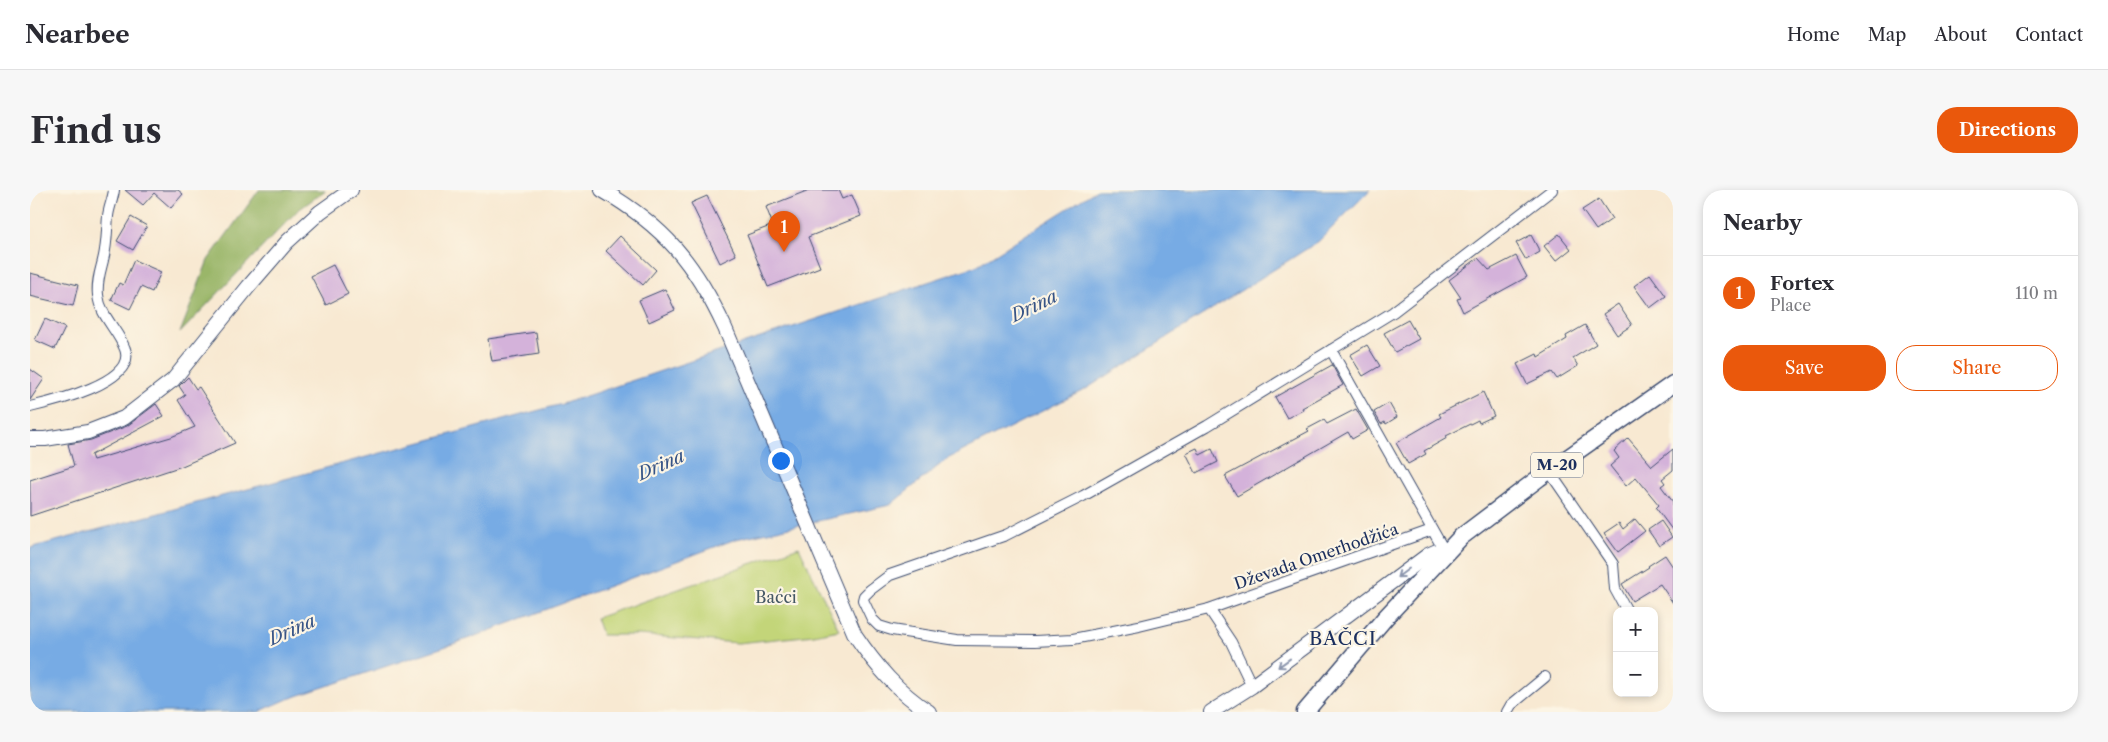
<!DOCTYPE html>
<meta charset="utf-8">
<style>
:root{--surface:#fff;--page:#f7f7f7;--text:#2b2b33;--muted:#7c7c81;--line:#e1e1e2;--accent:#ea580c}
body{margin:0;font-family:"Libre Caslon Text",serif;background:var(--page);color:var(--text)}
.controls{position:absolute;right:15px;bottom:15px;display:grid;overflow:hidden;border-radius:10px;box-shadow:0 2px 8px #0003}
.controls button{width:45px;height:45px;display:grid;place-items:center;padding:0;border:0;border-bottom:1px solid var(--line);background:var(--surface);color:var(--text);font:25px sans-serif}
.you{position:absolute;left:750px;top:270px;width:18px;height:18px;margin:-12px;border:4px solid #fff;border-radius:50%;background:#1a73e8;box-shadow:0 0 0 8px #1a73e833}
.badge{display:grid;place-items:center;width:32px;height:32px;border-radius:50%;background:var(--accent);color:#fff;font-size:16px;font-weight:700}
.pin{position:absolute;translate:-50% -41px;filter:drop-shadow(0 1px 2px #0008)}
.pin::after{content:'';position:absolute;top:26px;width:18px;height:15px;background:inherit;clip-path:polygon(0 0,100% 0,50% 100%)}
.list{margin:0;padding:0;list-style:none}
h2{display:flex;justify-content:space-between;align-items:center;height:65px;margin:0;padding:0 20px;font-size:21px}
h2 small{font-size:16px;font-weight:400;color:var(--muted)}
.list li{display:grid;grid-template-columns:32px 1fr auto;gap:15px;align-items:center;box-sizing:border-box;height:75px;padding:0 20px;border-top:1px solid var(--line)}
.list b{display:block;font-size:19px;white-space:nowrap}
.list p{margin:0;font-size:16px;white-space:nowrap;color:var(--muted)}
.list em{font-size:16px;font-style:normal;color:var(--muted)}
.actions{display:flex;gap:10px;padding:15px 20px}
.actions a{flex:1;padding:11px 0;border:1px solid var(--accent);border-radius:20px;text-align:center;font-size:18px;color:var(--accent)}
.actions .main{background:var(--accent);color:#fff}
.map{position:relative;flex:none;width:1643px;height:522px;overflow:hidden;border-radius:20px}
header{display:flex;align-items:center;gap:30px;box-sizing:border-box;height:70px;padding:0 25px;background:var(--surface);border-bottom:1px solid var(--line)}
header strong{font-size:24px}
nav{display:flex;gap:28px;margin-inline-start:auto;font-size:18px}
.intro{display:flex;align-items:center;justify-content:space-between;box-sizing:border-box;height:120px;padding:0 30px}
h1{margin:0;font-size:35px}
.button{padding:12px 22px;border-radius:20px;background:var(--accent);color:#fff;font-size:18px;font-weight:700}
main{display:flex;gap:30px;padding:0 30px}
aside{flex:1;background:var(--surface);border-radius:20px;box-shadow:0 2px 8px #0003}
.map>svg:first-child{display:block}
.green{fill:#c3d579;stroke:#6f826c}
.forest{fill:#9ab669;stroke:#5a7264}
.water{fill:#77abe4;stroke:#496da1}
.building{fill:#d4b2da}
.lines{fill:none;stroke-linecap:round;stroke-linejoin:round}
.street-casing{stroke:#3c4b6f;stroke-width:12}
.secondary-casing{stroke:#3c4b6f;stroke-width:16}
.primary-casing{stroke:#3c4b6f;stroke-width:19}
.street{stroke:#fff;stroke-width:10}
.secondary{stroke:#fff;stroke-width:14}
.primary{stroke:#fff;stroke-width:16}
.oneway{stroke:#8d97ae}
.labels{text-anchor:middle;stroke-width:4.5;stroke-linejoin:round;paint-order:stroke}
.shield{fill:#fcf5e5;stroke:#5e6a86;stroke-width:1}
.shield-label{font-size:15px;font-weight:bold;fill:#1b2f5e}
.street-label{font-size:16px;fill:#1b2f5e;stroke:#fcf5e5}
.park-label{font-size:16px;fill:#455865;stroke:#fcf5e5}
.water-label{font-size:18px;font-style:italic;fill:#375486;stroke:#fcf5e5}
.quarter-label{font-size:19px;letter-spacing:1px;fill:#1b2f5e;stroke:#fcf5e5}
</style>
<header>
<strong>Nearbee</strong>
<nav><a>Home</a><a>Map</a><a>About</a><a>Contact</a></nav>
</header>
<div class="intro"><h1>Find us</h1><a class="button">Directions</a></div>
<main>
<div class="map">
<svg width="1643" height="522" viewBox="0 0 1643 522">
<rect width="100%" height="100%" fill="#fcf5e5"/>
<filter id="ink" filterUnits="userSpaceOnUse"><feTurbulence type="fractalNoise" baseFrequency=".02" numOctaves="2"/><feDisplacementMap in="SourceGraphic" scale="10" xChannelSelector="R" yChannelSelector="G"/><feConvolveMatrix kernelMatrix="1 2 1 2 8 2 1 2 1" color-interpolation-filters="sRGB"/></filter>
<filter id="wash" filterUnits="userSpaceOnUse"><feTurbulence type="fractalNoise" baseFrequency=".0096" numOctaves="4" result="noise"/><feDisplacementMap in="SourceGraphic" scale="20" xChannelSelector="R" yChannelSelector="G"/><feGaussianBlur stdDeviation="1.12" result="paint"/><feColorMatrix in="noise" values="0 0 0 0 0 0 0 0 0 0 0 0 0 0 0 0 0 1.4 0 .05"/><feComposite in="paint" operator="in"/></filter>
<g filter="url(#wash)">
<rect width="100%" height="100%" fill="#f8e9d2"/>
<path class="green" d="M769 357 809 440 784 445 708 453 609 445H572L566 428Z"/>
<path class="forest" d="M229 0H296L267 21 150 143 178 70Z"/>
<path class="water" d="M1067 0H1340L1289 51 1056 199 917 269 860 315 706 349 429 452 258 509 228 522H0V358L532 214 946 76Z"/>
<g id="blocks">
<g class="building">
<path d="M95 0H148L153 4 141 18 124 3 113 15Z"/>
<path d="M779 0H808L812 9 822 5 831 26 778 47 790 77 738 97 717 45 743 35 736 17Z"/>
<path d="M677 6 706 65 690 73 661 13Z"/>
<path d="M1569 9 1582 29 1566 40 1552 20Z"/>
<path d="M101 27 117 36 103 60 87 51Z"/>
<path d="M1529 44 1541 59 1526 71 1514 56Z"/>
<path d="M1501 45 1510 62 1496 70 1486 53Z"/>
<path d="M590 46 626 80 613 95 576 61Z"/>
<path d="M1486 66 1497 87 1433 122 1427 109 1431 108 1419 90 1448 68 1459 80Z"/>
<path d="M104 70 131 82 122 102 111 97 100 119 81 110 89 93 93 95Z"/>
<path d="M303 75 318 104 296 115 281 86Z"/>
<path d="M0 83 48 95 43 116 0 106Z"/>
<path d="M1620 84 1636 106 1620 118 1604 96Z"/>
<path d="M635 99 645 120 619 132 609 110Z"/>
<path d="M1588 114 1602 135 1587 145 1573 124Z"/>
<path d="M15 129 35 138 25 159 5 150Z"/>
<path d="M1378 130 1389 149 1365 162 1354 143Z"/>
<path d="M1555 135 1566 154 1543 168 1548 176 1527 189 1522 182 1497 194 1487 174 1507 164 1508 167 1537 149 1536 146Z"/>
<path d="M506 142 509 164 462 171 458 149Z"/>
<path d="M1337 155 1350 176 1333 186 1320 165Z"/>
<path d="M1302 175 1313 195 1272 218 1273 220 1257 228 1245 207Z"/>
<path d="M0 179 14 189 0 210Z"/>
<path d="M158 187 166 199 169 197 205 253 152 276 0 326V290L44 276 38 254 61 250 97 236 126 214 134 226 61 265 63 270 141 247 165 237 148 210 155 205 149 196Z"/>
<path d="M1453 202 1464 226 1449 233 1448 230 1416 246 1417 248 1394 261 1396 264 1378 274 1366 253 1411 227 1409 224Z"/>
<path d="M1359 213 1367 227 1356 234 1355 232 1351 234 1344 222Z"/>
<path d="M1326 219 1338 240 1322 249 1318 242 1207 306 1195 286 1279 241 1277 239 1294 230 1297 234Z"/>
<path d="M1598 248 1622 276 1643 259V280L1632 289 1635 293 1631 296 1643 312V341L1626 318 1629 315 1606 287 1596 296 1580 276 1589 268 1584 261Z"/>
<path d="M1167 258 1170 265 1182 259 1188 272 1166 283 1156 263Z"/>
<path d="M1605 329 1615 341 1588 362 1574 343 1589 333 1593 339Z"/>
<path d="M1631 331 1642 347 1629 356 1618 340Z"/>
<path d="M1635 365 1643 377V413L1630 394 1602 411 1592 394 1619 377 1618 376Z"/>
</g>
</g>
</g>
<g filter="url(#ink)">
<use href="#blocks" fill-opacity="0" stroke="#3c4b6f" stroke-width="1"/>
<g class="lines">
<defs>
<g id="street">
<path d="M1301 160 1415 362"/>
<path d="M0 217C22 212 108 192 95 159 88 140 70 126 68 105 66 88 73 76 75 60 77 49 77 37 78 26 79 17 83 9 84 0"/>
<path d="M1519 281 1583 374 1585 399 1597 421"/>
<path d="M1402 340 1179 419 1109 436 1043 449 1005 451 927 450 862 440 849 436 842 429 833 410 834 406 840 400 860 385 976 345 1053 306 1177 236 1363 122 1522 0"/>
<path d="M1179 419 1201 452 1222 496"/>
<path d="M1477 522 1481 515 1515 487"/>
</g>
<g id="secondary">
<path d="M572 0C634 36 665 73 695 138L825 445C846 476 868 502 899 522"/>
<path d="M0 249H15L58 242 94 228 143 190 219 96 257 52 290 22 321 0"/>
<path d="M1181 522 1222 496 1398 365 1407 361 1415 362"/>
</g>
<path id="primary" d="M1275 522 1355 428 1431 347 1509 288 1643 194"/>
</defs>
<use href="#street" class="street-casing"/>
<use href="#secondary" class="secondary-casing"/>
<use href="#primary" class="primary-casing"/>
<use href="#street" class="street"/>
<use href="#secondary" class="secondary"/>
<use href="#primary" class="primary"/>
</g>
<defs><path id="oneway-shaft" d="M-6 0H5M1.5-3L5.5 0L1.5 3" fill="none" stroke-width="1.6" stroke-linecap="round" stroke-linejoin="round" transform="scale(1.25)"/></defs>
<g class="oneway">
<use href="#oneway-shaft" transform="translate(1373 383) rotate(143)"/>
<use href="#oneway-shaft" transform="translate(1254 473) rotate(144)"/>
</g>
</g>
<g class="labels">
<rect class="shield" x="1501" y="262.5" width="52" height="25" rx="4"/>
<g class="shield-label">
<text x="1527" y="280">M-20</text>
</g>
<g class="street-label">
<text transform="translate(1286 366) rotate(-19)" y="6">Dževada Omerhodžića</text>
</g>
<g class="park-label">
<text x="746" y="413">Baćci</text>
</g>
<g class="water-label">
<text transform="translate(1004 116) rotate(-26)" y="6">Drina</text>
<text transform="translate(631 275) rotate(-24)" y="6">Drina</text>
<text transform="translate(262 440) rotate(-24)" y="6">Drina</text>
</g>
<g class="quarter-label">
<text x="1313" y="455">BAČCI</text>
</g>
</g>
</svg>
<div class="controls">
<button>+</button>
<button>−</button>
</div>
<div class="you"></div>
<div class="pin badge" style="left:754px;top:62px">1</div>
</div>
<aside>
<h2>Nearby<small></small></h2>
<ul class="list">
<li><span class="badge">1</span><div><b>Fortex</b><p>Place</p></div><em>110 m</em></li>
</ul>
<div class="actions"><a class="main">Save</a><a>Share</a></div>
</aside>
</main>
